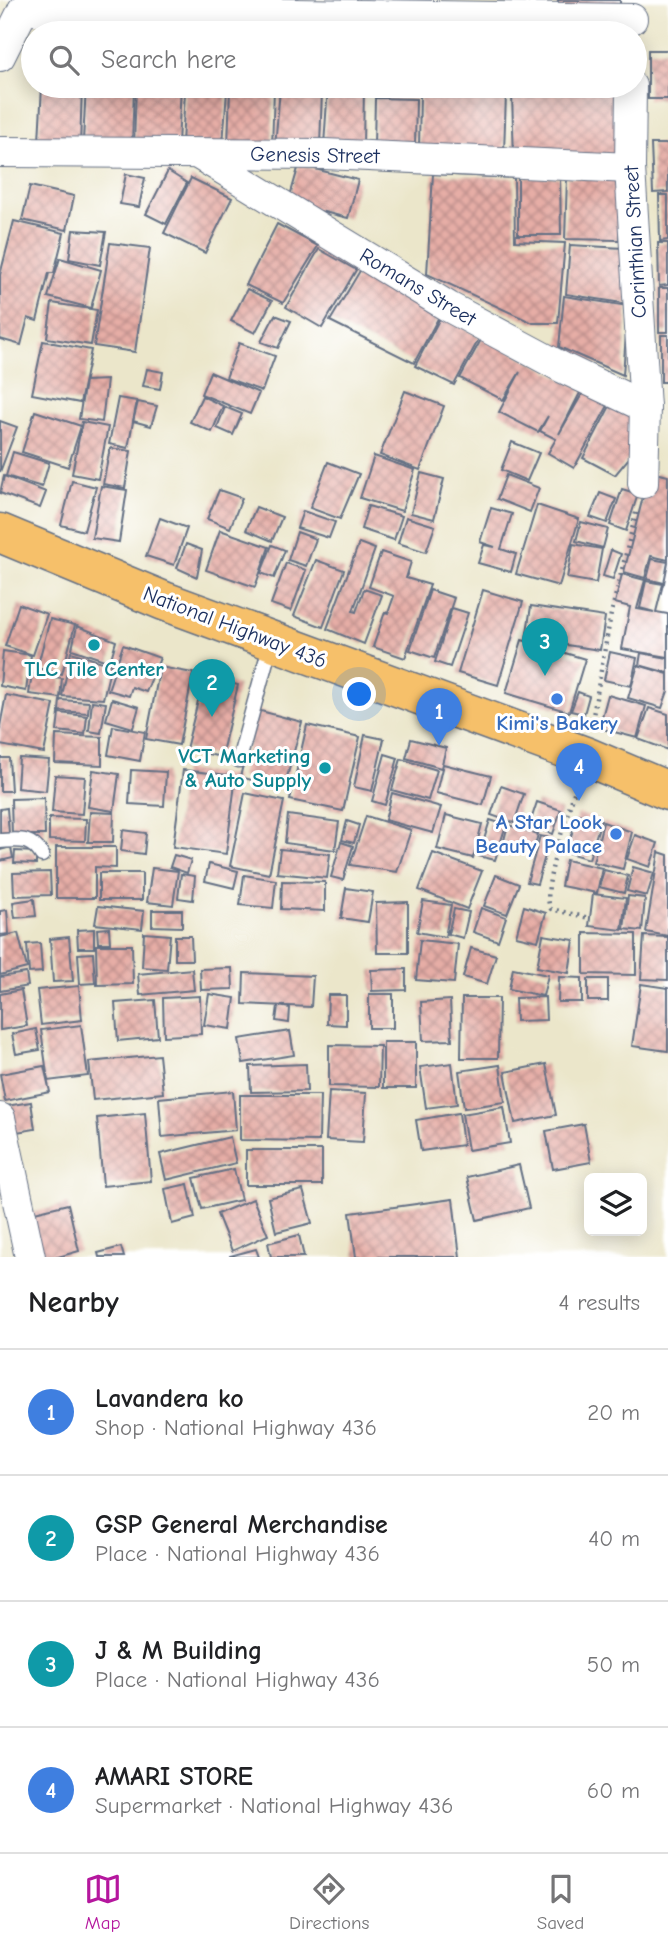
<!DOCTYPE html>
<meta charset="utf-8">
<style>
:root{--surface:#fff;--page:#f6f6f6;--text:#202124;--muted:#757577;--line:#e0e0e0;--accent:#b5179e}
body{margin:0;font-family:"Comic Neue",sans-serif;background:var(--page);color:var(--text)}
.controls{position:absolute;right:21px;bottom:21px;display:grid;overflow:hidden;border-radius:10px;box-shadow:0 4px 18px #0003}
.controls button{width:63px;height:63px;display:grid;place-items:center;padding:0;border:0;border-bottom:2px solid var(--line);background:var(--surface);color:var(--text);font:35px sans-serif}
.you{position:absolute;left:360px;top:695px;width:24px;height:24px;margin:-18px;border:5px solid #fff;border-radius:50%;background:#1a73e8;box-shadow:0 0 0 10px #1a73e833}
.badge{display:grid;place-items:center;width:46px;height:46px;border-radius:50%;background:var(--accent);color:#fff;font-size:23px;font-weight:700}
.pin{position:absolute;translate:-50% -58px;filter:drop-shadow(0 2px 4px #0008)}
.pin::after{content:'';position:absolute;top:37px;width:24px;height:21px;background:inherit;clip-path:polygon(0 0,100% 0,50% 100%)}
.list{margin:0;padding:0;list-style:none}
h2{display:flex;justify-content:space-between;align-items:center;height:91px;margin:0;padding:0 28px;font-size:30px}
h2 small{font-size:23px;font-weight:400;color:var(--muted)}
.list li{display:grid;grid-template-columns:46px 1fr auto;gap:21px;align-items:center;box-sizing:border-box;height:126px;padding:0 28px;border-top:2px solid var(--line)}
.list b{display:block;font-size:26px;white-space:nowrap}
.list p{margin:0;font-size:23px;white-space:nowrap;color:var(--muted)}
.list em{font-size:23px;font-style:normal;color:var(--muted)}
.icon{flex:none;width:38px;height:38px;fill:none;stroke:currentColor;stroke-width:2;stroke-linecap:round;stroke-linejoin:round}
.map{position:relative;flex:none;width:668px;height:1257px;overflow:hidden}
.search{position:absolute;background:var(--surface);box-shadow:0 4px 18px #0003;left:21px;right:21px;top:21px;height:77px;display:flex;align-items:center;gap:18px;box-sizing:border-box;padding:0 24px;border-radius:38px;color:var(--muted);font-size:26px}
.sheet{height:595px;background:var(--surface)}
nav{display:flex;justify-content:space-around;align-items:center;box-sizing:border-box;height:98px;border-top:2px solid var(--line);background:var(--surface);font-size:19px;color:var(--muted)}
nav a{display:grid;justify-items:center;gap:4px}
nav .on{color:var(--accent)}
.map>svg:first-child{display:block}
.building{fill:url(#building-cross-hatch)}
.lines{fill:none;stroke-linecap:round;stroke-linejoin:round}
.lane-casing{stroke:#646f84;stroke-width:17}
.street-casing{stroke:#646f84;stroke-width:32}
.primary-casing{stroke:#646f84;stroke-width:41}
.path{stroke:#646f84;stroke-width:4.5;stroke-dasharray:2 5;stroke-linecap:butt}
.lane{stroke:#fff;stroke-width:14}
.street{stroke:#fff;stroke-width:30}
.primary{stroke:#f6c06b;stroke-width:38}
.culture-dot{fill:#0f9aa8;stroke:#fff;stroke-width:2.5}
.shop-dot{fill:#3f7fe0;stroke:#fff;stroke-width:2.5}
.labels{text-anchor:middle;stroke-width:6;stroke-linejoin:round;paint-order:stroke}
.street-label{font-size:21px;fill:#1b2f5e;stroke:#fff}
.culture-label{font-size:21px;font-weight:bold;fill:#0d838f;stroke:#fff}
.shop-label{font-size:21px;font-weight:bold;fill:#366cbe;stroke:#fff}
</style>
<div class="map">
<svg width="668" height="1257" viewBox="0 0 668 1257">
<defs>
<pattern id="building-cross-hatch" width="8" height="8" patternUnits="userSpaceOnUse" patternTransform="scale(1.75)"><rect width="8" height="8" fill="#e6ada6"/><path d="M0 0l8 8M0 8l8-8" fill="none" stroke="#ba8d8a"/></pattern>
</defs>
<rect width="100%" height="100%" fill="#fff"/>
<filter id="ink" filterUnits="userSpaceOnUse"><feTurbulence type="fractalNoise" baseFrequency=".0143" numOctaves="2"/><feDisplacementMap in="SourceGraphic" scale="14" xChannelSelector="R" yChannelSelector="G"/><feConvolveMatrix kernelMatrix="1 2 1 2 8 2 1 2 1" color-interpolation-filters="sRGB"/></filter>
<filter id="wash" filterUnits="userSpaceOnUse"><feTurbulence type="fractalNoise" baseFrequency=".00686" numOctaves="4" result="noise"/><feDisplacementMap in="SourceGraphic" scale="28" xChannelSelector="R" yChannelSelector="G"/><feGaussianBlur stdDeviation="1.57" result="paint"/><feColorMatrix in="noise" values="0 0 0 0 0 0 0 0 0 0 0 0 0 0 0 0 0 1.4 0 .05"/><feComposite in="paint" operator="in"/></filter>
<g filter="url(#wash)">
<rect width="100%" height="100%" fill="#ebe6ca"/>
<g id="blocks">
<g class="building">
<path d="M558 0H620V10L558 9Z"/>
<path d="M135 21 182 22V33H135Z"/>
<path d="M184 22 228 23V33H184Z"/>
<path d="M232 22 278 24 277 33H232Z"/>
<path d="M281 23 325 25 324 33H281Z"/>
<path d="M371 24 416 28 415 33H370Z"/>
<path d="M326 25 368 27V33H326Z"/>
<rect x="648" y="50" width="20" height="49"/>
<path d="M42 86 82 87 80 146 39 141Z"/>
<path d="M86 86 134 87 132 143 83 141Z"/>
<path d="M181 86 178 144H134L136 88Z"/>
<path d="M328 86H364L363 146 324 145Z"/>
<path d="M444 86H502V91L444 88Z"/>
<path d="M511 86H558L557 94 511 90Z"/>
<path d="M561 86H615V94H623V158L514 159 512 94H561Z"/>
<path d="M230 89H274L272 147 228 146Z"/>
<path d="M280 89 322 91 320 146H275Z"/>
<path d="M227 91 223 144 182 143 185 92Z"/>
<path d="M420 92 506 94 504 152 419 150Z"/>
<path d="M375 98 416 99 415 146H374Z"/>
<path d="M651 144H668V192L653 193Z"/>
<path d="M299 165 358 180 348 218 288 203Z"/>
<path d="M168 171 187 183 166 224 146 214Z"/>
<path d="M126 174 145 178 139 207 120 204Z"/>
<path d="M433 174 514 178 515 241 565 243 558 323H533L427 274Z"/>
<path d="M518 177H560L561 235H518Z"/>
<path d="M567 177 621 179 619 240 565 239Z"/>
<path d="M191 178 232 198 205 253 164 233Z"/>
<path d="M30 186 74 196 67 230 22 220Z"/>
<path d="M659 195H668V240L660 241Z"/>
<path d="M14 221 64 233 54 273H49L37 321 28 318 21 345 0 339V275Z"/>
<path d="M277 224 318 246 283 303 246 285Z"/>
<path d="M73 230 106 232 100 265 69 259Z"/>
<path d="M110 243 150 248 135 352 94 346Z"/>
<path d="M658 243H668V285L659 286Z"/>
<path d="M570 245 623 248 628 304 566 294Z"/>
<path d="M319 249 356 270 322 328 286 307Z"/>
<path d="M60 258 101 270 91 308 48 297Z"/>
<path d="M361 269 441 313 414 363 330 321Z"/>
<rect x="659" y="288" width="9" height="44"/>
<path d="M247 289 272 301 255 333 231 321Z"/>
<path d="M564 296 628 306 623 375 559 347Z"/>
<path d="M52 303 97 310 91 345 47 338Z"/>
<path d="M275 315 291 321 278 348 261 342Z"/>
<path d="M441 316 480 337 454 385 415 366Z"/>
<rect x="661" y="335" width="7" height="47"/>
<path d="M483 336 582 389 559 434 585 389 610 402 574 468 548 453 556 439 540 431 548 416 538 432 499 412 520 372 503 400 460 378Z"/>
<path d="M43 341 91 350 80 403 32 394Z"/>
<path d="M239 343 275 356 262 391 226 378Z"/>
<path d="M147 369 163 372 160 389 143 386Z"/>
<path d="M210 372 259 393 250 414 201 394Z"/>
<path d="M107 380 102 422 79 419 85 381Z"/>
<path d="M405 391 444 406 420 470 380 455Z"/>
<path d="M202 396 223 406 212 432 190 422Z"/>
<path d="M118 398 137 401 128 448 109 444Z"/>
<path d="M138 402 157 406 151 426 133 421Z"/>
<path d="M611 404 639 417 638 447 615 475 583 458Z"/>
<path d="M225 407 242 414 233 435 217 428Z"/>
<path d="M35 411 81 426 68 467 22 452Z"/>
<path d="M0 421 17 427 0 472Z"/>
<path d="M82 422 108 427 98 479 72 474Z"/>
<path d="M512 442 539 453 527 481 501 470Z"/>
<path d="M110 448 131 451 125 488 103 484Z"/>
<path d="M13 452 49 463 42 487 6 476Z"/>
<path d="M374 456 415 470 402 511 360 498Z"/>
<path d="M328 462 359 474 340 519 310 508Z"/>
<path d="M421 473 444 479 434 519 411 513Z"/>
<path d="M656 473 668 476V560L651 556 645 578 624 572 646 485Z"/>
<path d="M506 475 539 488 530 512 497 499Z"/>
<path d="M4 476 46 492 40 508 0 493Z"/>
<path d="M72 481 96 487 84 531 61 525Z"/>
<path d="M101 486 127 490 119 542 92 538Z"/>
<path d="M622 489 638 494 626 531 610 525Z"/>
<path d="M219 490 242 498 230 528 207 519Z"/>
<path d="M600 493 616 499 607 523 590 517Z"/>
<path d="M537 505 579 519 559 586 516 574Z"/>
<path d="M368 506 402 516 394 540 361 529Z"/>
<path d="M256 507 282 517 272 541 246 530Z"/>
<path d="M491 508 512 514 501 549 516 554 511 572 478 563 484 545 495 547 480 542Z"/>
<path d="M303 511 335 522 329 538 297 528Z"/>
<path d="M406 517 435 526 426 552 398 543Z"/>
<path d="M160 518 187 528 174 565 146 556Z"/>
<path d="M581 522 608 529 603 548 576 541Z"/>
<path d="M220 530 269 547 255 587 206 570Z"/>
<path d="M297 532 316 539 306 566 288 560Z"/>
<path d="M359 543 375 549 353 611 356 612 364 589 382 595 364 644 327 629Z"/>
<path d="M186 544 202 550 197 577 177 568Z"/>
<path d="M573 544 602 549 596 583 567 578Z"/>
<path d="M272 545 285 550 274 578 261 573Z"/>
<path d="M611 550 621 554 613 579 603 576Z"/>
<path d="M381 552 411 562 406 578 430 585 405 658 373 647 385 612 388 613 394 596 369 587Z"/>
<path d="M652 559 668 562 664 583 647 579Z"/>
<path d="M316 560 344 570 323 627 294 616Z"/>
<path d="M286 563 306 570 291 611 271 604Z"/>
<path d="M622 574 645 580 637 609 654 612 640 608 646 581 663 584 656 612 668 614V657L622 649 630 607 615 603Z"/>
<path d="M430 590 454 598 434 658 410 650Z"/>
<path d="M483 590 523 602 498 685 458 673Z"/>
<path d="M19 604 47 614 33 655 5 646Z"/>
<path d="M531 606 605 617 600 650 526 639Z"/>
<path d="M452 608 468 613 450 667 435 662Z"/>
<path d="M50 619 75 625 62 674 37 668Z"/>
<path d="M77 626 116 641 110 662 72 649Z"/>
<path d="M522 640 585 659 569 712 506 693Z"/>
<path d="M123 645 160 658 146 692 132 687 129 696 108 690Z"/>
<path d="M3 651 31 655 26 691 0 686Z"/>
<path d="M71 652 111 665 103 699 62 696Z"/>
<path d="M610 652 637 658 631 686 604 680Z"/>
<path d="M641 653 668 658V673L639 665Z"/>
<path d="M638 665 668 674V691L662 708 628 698Z"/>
<path d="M160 667 193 673 179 745 146 739Z"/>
<path d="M32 674 62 678 60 698 29 694Z"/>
<path d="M204 677 238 685 221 757 186 749Z"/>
<path d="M578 692 589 696 584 714 571 711Z"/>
<path d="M6 695 54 704 44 753 0 745V726Z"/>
<path d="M608 695 646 706 637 738 599 728Z"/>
<path d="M112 699 139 707 133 728 106 720Z"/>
<path d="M60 700 89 702 88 713 59 711Z"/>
<path d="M92 701 106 703 101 733 89 731Z"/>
<path d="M649 708 668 714V750L638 739Z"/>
<path d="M257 710 302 722 284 788 240 777Z"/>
<path d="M59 713 87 716 85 734 57 731Z"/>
<path d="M307 725 360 737 343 811 290 800Z"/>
<path d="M113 726 145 732 140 761 108 755Z"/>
<path d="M56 735 102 737V765L55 763Z"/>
<path d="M365 735 384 739 372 791 354 787Z"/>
<path d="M411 739 446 748 441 768 406 758Z"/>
<path d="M385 754 398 758 385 805 372 801Z"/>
<path d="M0 758H9L11 791H0Z"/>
<path d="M19 758 49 760 46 791 17 788Z"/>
<path d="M401 759 437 770 428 800 392 790Z"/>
<path d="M443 764 491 776 483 805 436 793Z"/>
<path d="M93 770 119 774 114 811 88 807Z"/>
<path d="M131 770 166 772 164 806 129 804Z"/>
<path d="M183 770 236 776 226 854 173 847Z"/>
<path d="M55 775 85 777 82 814 52 812Z"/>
<path d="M501 786 524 794 514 823 491 815Z"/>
<path d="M245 793 284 801 269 874 230 866Z"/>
<path d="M392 793 441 807 433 833 385 820Z"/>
<path d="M44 798 45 835H12L11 799Z"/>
<path d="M537 802 561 810 553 834 529 826Z"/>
<path d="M7 808 9 833 0 834V809Z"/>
<path d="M90 812 114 813 113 842H88Z"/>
<path d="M578 814 601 820 589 859 566 852Z"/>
<path d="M288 815 339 822 335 850 285 843Z"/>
<path d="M446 815 482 824 473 858 437 849Z"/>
<path d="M366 816 411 830 397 872 350 865Z"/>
<path d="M49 818 86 819 85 841 49 840Z"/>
<path d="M490 820 506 825 495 860 479 856Z"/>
<path d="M347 821 359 825 354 843 342 840Z"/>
<path d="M603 822 632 832 623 869 593 862Z"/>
<path d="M508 825 538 834 533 853 503 844Z"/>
<path d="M123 830 146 833 144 854 121 851Z"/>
<path d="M635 835 658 843 650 867 627 859Z"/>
<path d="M540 836 550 838 537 884 527 882Z"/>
<path d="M341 842 353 846 343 880 331 877Z"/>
<path d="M11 847 13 858 0 861V850Z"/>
<path d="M56 847H116V868L95 867V898H56Z"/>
<path d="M280 849 330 854 327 878 277 873Z"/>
<path d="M15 851 36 852V864L14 863Z"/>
<path d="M659 852 668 855V936L646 932Z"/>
<path d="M433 853 482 871 467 909 419 890Z"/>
<path d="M174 855 191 860 187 873 170 867Z"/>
<path d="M566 860 602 868 597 893 561 886Z"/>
<path d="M209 864 238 871 234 888 205 881Z"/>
<path d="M633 867 654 873 647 896 627 891Z"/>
<path d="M152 868 178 871 173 905 147 902Z"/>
<path d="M604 870 628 876 624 893 599 887Z"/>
<path d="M50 872 51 895 14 896 13 873Z"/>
<rect x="99" y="873" width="43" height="27"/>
<path d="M181 874 195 876 193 900 178 898Z"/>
<path d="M244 875 276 880 273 908 240 905Z"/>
<path d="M496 875 519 884 507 914 484 906Z"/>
<path d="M282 881 325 882V911L281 909Z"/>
<path d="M346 888 373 892 368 922 341 918Z"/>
<path d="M593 894 626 898 622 930 589 926Z"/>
<path d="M628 896 645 898 642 931 624 929Z"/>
<path d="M34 899 36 916 15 918 13 902Z"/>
<path d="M423 901 451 905 445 937 417 932Z"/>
<path d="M408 902V953H377L376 903Z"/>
<path d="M98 906 144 911 142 929 95 924Z"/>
<path d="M524 906 546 913 538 941 516 936Z"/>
<path d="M481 908 506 917 498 941 473 932Z"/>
<path d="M454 909 469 912 463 938 448 934Z"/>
<path d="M7 910 9 934 0 935V911Z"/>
<path d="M152 910H182V927L152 926Z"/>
<path d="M109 928 110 943H98L97 929Z"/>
<path d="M94 929V948H78L77 930Z"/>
<path d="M18 933 27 968 0 975V937Z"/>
<path d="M144 933 170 935 167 969 142 967Z"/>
<path d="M584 933 636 934V975L584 974Z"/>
<path d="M543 935 574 940 569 973 537 967Z"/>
<path d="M175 936H191L192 960H175Z"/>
<path d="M644 936 668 937V980L641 979Z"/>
<path d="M69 937 73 981 53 982 50 939Z"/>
<path d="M420 940 458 944 454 983 416 980Z"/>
<path d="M40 943 42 972 29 973 27 944Z"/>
<path d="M96 945H132L133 984 97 985Z"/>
<path d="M471 948 496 955 487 984 463 977Z"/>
<path d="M93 953 95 983 80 984 78 954Z"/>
<path d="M232 968 233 989 201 990 200 969Z"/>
<path d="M513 968 548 975 543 996 509 989Z"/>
<path d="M192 969 194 990 140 995 138 974Z"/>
<path d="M406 969V990L372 991 371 970Z"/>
<path d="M26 973 28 986 0 991V977Z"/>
<path d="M244 973 313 976 311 1007 243 1004Z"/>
<path d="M559 977 582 978V1002H558Z"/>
<rect x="588" y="979" width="20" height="22"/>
<path d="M641 984 668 988V1051L632 1046Z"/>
<path d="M79 986 82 1020 41 1025 37 990Z"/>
<path d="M21 990 27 1026 0 1030V994Z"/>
<path d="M209 994 235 998 231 1029 204 1025Z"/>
<rect x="369" y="994" width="24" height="34"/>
<path d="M328 995H346V1025L327 1024Z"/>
<path d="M200 996 201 1034 164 1036 163 998Z"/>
<path d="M545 997 546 1020 516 1021 515 998Z"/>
<path d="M462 998H499L498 1058H461Z"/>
<path d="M155 1000 158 1037 118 1041 115 1003Z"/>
<path d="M450 1000 452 1040 423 1041 421 1002Z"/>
<path d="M278 1006 290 1008 289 1023 276 1021Z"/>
<path d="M81 1025 88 1076 48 1081 41 1030Z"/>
<path d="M36 1029 40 1050 16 1054 12 1034Z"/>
<path d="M290 1031 294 1055 243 1063 239 1039Z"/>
<rect x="383" y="1042" width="33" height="46"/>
<path d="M329 1045 380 1046 379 1087 329 1086Z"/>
<path d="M159 1055 163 1093 93 1100 89 1062Z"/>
<path d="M452 1063 457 1104 426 1108 420 1067Z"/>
<path d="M306 1064 307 1091 251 1092 250 1066Z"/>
<path d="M546 1064 556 1115 515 1123 505 1072Z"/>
<path d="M500 1065 505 1102 464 1108 459 1071Z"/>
<path d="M44 1066 50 1092 5 1101 0 1074Z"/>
<path d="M233 1091 236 1130 162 1137 159 1098Z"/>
<path d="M329 1091 366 1093 363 1142 326 1140Z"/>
<path d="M240 1095H320L319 1141 240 1140Z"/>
<path d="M31 1102 35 1129 4 1134 0 1107Z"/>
<path d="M504 1107 510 1143 468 1150 462 1114Z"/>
<path d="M145 1113 151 1181 103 1186 97 1118Z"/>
<path d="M459 1113 463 1145 421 1151 416 1120Z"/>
<path d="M584 1124 591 1162 553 1169 546 1131Z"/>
<path d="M230 1137 236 1163 166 1180 160 1154Z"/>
<rect x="246" y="1150" width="76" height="35"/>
<path d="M519 1165 529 1208 477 1220 467 1177Z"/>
<path d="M234 1169 241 1200 202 1209 194 1178Z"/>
<path d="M188 1184 195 1218 172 1224 165 1189Z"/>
<path d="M303 1190 312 1223 276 1232 268 1198Z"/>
<path d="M253 1199 268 1235 232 1251 217 1214Z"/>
<path d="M453 1199 460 1257H356L350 1213Z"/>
<path d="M68 1204 79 1251 58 1257H33L22 1215Z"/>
<path d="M299 1235 304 1257H271L268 1243Z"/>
<path d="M121 1247 124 1257H99L98 1253Z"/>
<path d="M256 1249 259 1257H230V1256Z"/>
</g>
</g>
</g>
<g filter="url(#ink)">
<use href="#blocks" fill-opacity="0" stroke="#646f84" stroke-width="2"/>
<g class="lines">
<defs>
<g id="lane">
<path d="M239 760 271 643"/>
<path d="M0 841C20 840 30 837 42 855"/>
</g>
<g id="street">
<path d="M23 10 632 19"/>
<path d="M0 56 23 10 32 0"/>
<path d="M631 86 630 168 645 407 643 483"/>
<path d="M0 152 325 154 630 168"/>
<path d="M198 154 449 307 563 368 645 407"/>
<path d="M0 1118 30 1257"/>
</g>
<path id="primary" d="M0 533 164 601 585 756 668 791"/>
</defs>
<use href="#lane" class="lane-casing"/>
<use href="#street" class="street-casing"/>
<use href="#primary" class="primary-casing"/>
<g class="path">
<path d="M591 727 611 614 637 509"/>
<path d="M576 786C570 809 539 892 551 909L589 918"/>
</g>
<use href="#lane" class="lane"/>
<use href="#street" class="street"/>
<use href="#primary" class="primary"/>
</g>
</g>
<g class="culture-dot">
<circle cx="94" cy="645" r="7"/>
<circle cx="325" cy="768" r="7"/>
</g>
<g class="shop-dot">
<circle cx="557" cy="699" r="7"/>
<circle cx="616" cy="834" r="7"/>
</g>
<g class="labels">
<g class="street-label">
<text transform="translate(315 155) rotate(1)" y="7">Genesis Street</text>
<text transform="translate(635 242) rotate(-93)" y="7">Corinthian Street</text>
<text transform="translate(418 287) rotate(31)" y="7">Romans Street</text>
<text transform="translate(235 627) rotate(21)" y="7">National Highway 436</text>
</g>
<g class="culture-label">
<text x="94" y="676">TLC Tile Center</text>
<text x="311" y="763" text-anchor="end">VCT Marketing<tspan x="311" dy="24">&amp; Auto Supply</tspan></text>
</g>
<g class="shop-label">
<text x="557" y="730">Kimi's Bakery</text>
<text x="602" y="829" text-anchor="end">A Star Look<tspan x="602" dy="24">Beauty Palace</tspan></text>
</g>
</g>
</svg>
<div class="controls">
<button><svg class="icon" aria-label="layers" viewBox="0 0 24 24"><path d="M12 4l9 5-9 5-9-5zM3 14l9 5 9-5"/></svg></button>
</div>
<div class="you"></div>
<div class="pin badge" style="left:439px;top:746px;background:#3f7fe0">1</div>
<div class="pin badge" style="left:212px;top:717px;background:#0f9aa8">2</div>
<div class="pin badge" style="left:545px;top:676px;background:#0f9aa8">3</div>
<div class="pin badge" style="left:579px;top:801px;background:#3f7fe0">4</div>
<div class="search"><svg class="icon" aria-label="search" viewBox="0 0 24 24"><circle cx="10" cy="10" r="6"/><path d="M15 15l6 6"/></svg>Search here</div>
</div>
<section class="sheet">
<h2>Nearby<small>4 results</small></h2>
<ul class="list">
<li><span class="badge" style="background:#3f7fe0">1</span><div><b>Lavandera ko</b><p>Shop · National Highway 436</p></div><em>20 m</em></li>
<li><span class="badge" style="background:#0f9aa8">2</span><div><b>GSP General Merchandise</b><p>Place · National Highway 436</p></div><em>40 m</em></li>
<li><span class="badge" style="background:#0f9aa8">3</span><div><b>J &amp; M Building</b><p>Place · National Highway 436</p></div><em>50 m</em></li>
<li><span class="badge" style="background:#3f7fe0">4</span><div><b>AMARI STORE</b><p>Supermarket · National Highway 436</p></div><em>60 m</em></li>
</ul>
</section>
<nav>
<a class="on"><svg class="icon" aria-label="map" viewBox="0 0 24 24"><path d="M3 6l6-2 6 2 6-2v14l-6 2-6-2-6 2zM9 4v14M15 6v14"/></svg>Map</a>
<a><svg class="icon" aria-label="directions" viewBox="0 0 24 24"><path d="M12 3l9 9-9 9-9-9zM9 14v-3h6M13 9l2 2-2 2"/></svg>Directions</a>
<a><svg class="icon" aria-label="saved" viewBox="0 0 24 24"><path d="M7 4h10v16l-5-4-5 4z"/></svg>Saved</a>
</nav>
